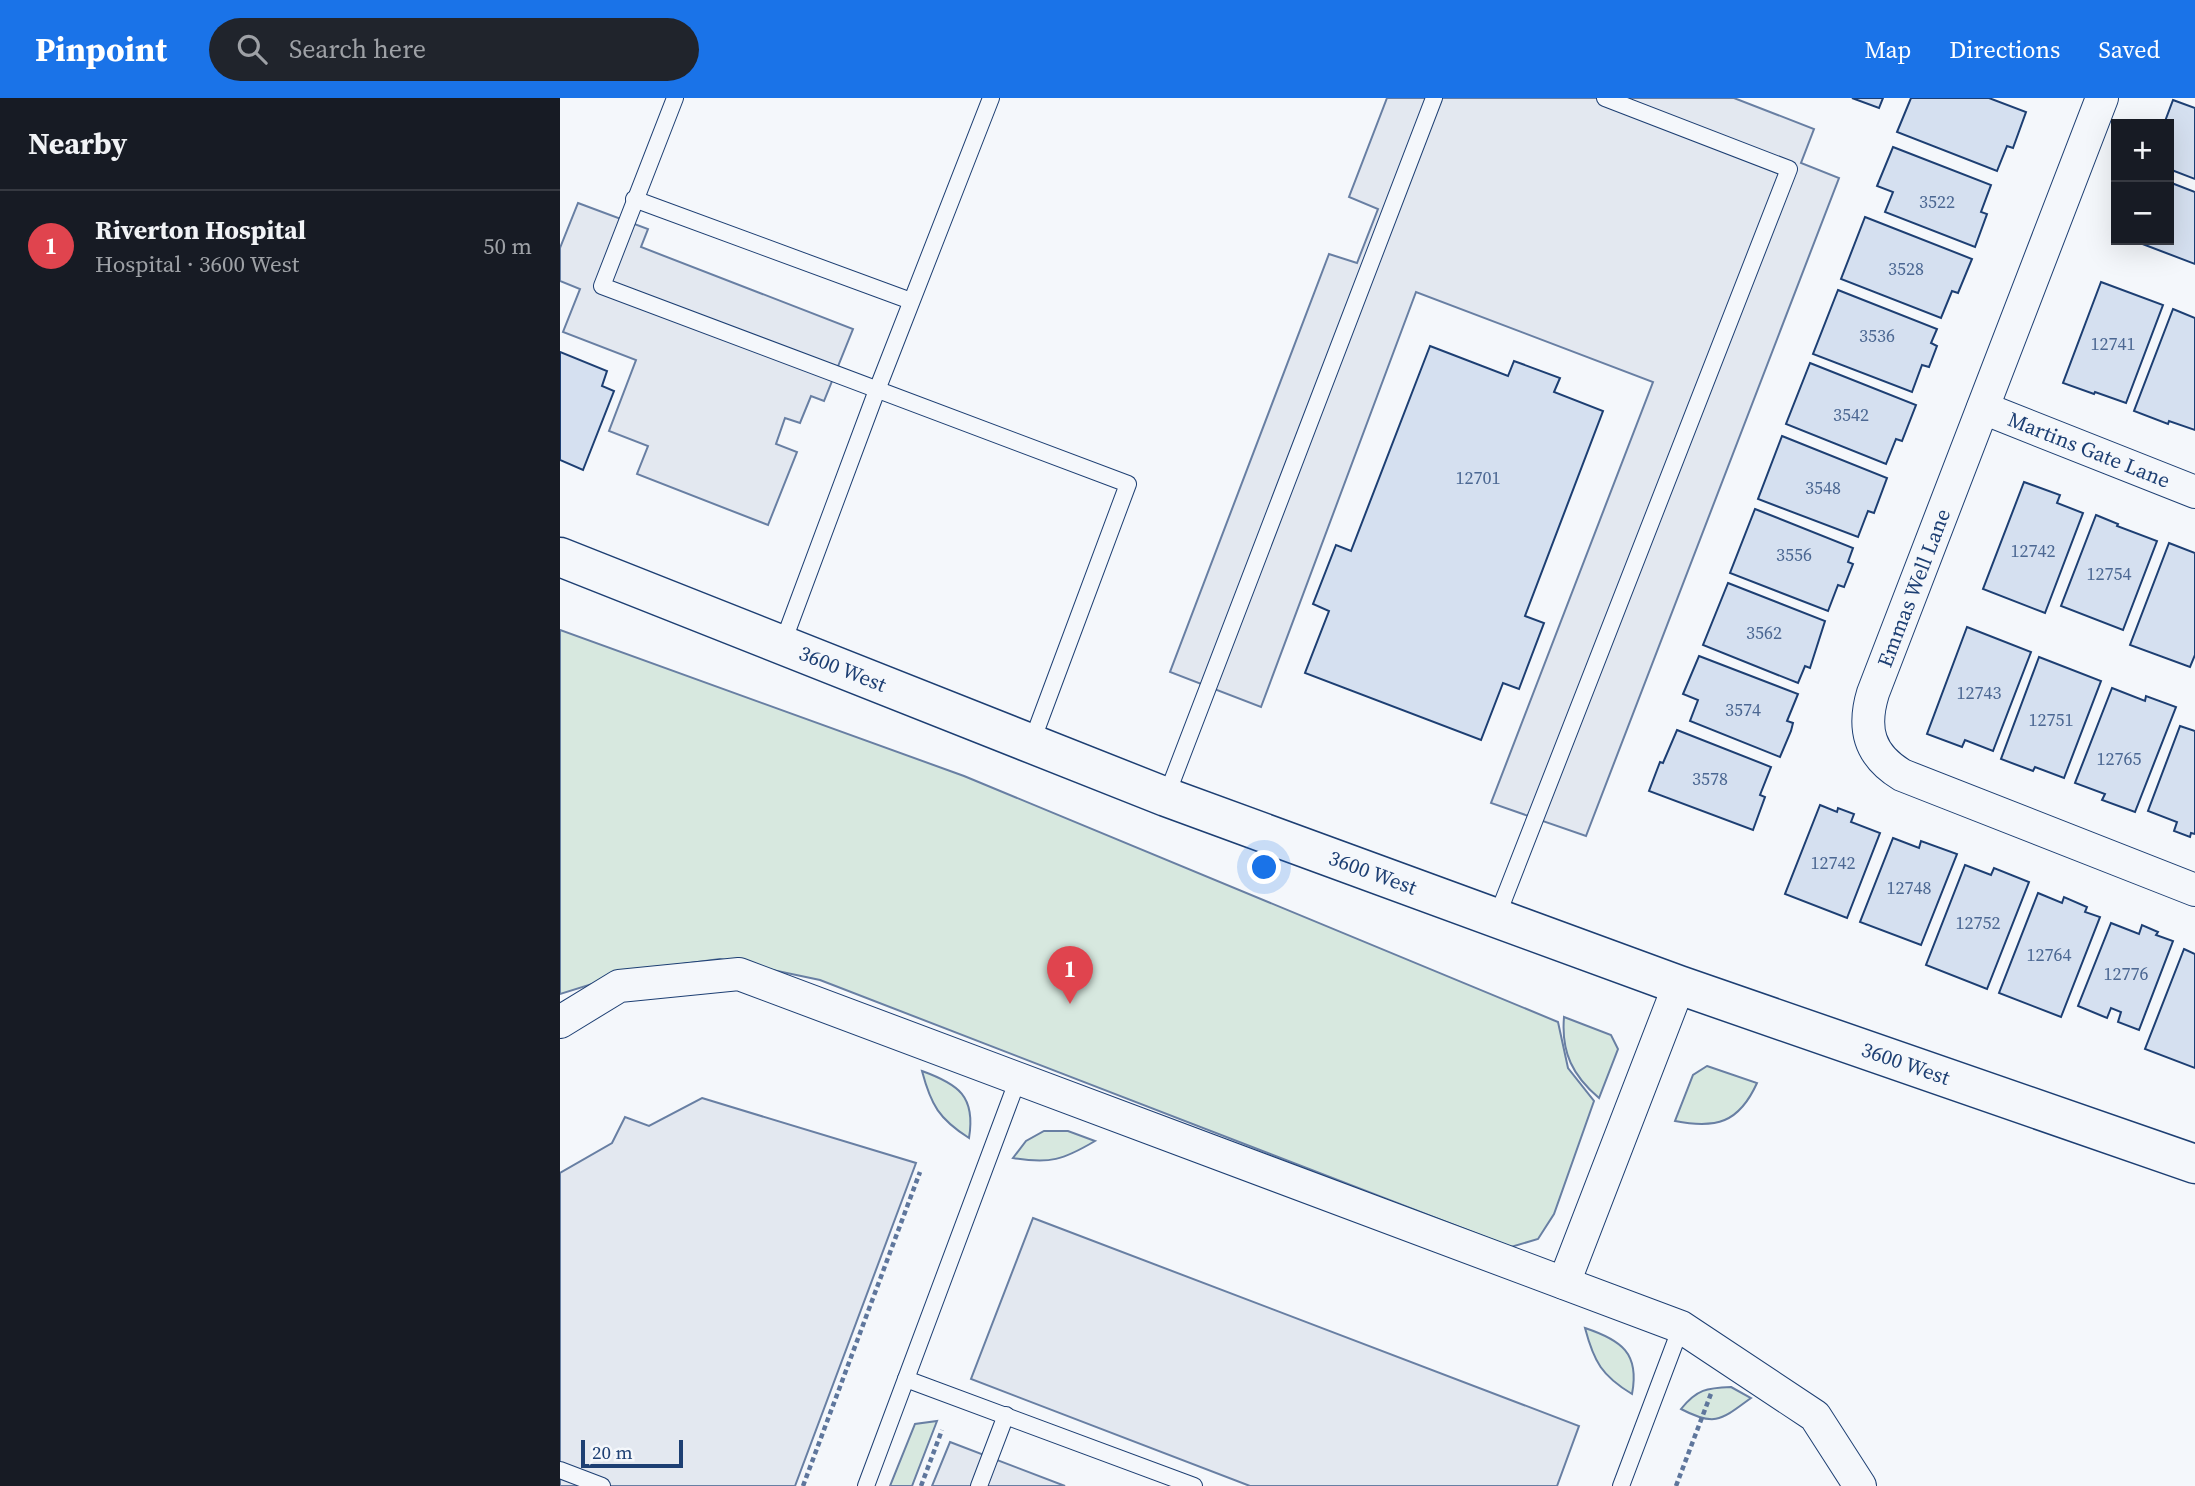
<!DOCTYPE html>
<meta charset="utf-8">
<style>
:root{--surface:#171b24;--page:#20242c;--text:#f1f3f6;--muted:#9ea1a6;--line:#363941;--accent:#1a73e8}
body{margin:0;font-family:"Source Serif 4",serif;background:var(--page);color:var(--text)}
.controls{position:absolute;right:21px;top:21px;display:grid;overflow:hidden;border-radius:0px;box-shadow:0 7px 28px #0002}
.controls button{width:63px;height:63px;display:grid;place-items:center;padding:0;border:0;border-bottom:2px solid var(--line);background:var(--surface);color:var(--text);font:35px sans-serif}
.scale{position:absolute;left:21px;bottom:18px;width:102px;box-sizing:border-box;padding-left:7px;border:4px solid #1d3f73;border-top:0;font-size:19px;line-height:24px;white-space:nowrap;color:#1d3f73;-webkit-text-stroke:5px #f4f7fb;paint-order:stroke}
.you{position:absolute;left:705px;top:770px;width:24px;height:24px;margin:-18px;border:5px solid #fff;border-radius:50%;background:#1a73e8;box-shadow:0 0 0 10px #1a73e833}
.badge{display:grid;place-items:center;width:46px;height:46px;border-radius:50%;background:var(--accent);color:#fff;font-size:23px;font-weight:700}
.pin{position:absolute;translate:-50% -58px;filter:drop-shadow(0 2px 4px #0008)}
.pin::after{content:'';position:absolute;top:37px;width:24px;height:21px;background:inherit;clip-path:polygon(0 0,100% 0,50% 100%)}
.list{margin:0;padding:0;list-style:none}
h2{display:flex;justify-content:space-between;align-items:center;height:91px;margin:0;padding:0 28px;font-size:30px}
h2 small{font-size:23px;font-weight:400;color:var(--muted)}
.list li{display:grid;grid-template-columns:46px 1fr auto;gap:21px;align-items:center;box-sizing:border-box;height:112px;padding:0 28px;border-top:2px solid var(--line)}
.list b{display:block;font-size:26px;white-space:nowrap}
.list p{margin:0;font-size:23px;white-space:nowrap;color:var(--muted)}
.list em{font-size:23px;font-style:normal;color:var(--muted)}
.icon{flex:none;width:38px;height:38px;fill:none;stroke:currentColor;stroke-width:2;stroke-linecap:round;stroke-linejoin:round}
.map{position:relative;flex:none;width:1635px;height:1388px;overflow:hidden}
header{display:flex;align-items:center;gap:42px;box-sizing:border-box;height:98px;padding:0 35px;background:var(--accent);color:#fff}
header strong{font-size:33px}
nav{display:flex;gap:38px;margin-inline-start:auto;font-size:24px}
.search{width:490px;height:63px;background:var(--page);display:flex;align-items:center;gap:18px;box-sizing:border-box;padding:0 24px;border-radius:38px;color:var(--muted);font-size:26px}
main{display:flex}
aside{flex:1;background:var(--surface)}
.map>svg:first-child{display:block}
.green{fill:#d7e8df;stroke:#687fa3;stroke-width:2}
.parking{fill:#e3e8f0;stroke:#687fa3;stroke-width:2}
.building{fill:#d5e0f0;stroke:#1d3f73;stroke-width:2}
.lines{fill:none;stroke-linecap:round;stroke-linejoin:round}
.service-casing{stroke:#1d3f73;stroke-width:18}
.minor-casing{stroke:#1d3f73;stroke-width:34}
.secondary-casing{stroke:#1d3f73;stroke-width:41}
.path{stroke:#5e769c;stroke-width:4.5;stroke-dasharray:5 3.5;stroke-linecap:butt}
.service{stroke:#f4f7fb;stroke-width:16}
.minor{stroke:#f4f7fb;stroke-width:32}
.secondary{stroke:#f4f7fb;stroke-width:38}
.labels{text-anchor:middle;stroke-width:5;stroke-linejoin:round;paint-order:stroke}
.number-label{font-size:18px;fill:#4b6792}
.street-label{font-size:21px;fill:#1d3f73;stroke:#f4f7fb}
</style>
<header>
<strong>Pinpoint</strong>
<div class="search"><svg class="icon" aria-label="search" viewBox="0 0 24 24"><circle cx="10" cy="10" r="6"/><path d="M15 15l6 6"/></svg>Search here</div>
<nav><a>Map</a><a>Directions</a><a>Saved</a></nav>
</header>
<main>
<aside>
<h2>Nearby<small></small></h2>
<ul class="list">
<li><span class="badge" style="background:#e0444e">1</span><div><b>Riverton Hospital</b><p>Hospital · 3600 West</p></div><em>50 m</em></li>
</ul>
</aside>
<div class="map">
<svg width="1635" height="1388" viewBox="0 0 1635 1388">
<rect width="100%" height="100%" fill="#f4f7fb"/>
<g class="green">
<path d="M0 532 404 678 998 924 1008 970 1034 1003 994 1116 978 1141 951 1149 260 882 160 861 77 872 0 896Z"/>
<path d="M1004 919 1051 937 1058 951 1039 1000C1013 978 1001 955 1004 919Z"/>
<path d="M1147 968 1197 985C1179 1025 1156 1031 1115 1023L1133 977Z"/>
<path d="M362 973C398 986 416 998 409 1040 379 1021 371 1007 362 973Z"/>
<path d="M484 1033H508L535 1043C503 1062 490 1066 453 1060L466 1043Z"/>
<path d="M1025 1230C1061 1242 1080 1255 1072 1296 1042 1278 1034 1264 1025 1230Z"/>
<path d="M1171 1289 1191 1300C1161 1322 1155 1329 1121 1311 1137 1291 1147 1290 1171 1289Z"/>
<path d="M377 1323 352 1388H330L355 1326Z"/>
</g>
<g class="parking">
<path d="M827 0H1174L1254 31 1241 65 1279 80 1026 738 931 705 1093 284 856 194 701 609 610 574 769 156 797 165 818 111 789 99Z"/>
<path d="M18 105 88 131 81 149 293 231 264 303 251 298 240 325 225 320 216 346 237 354 208 427 77 376 88 348 49 333 76 262 3 234 20 191 0 183V150Z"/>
<path d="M142 1000 356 1065 235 1388H0V1075L52 1045 65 1019 89 1028Z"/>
<path d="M473 1120 1019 1328 997 1388H690L411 1281Z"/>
<path d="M390 1344 505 1388H372Z"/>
</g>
<g class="building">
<path d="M1292 0H1323L1319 10Z"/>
<path d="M1351 0H1429L1466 14 1453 50 1447 48 1437 73 1337 34Z"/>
<path d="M1613 2 1635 10V81L1609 71V26H1604Z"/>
<path d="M1333 49 1431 87 1421 114 1427 116 1415 149 1325 114 1333 94 1317 88Z"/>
<path d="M1609 84 1635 94V166L1572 142H1609Z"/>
<path d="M1305 119 1412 161 1398 195 1392 193 1381 220 1281 181Z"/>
<path d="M1541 184 1603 207 1566 305 1535 294 1534 296 1503 285Z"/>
<path d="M1278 192 1377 231 1371 245 1377 248 1369 269 1362 267 1352 294 1253 256Z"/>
<path d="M1613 211 1635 220V332L1609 323 1608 326 1574 313Z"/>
<path d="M870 248 948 278 954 263 1000 280 994 294 1043 313 965 518 984 525 959 591 943 585 921 642 745 575 769 513 753 506 776 447 791 453Z"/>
<path d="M0 254 47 273 42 288 54 293 23 372 0 362Z"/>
<path d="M1250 265 1356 307 1342 343 1336 341 1326 366 1226 326Z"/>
<path d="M1222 338 1327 380 1314 415 1308 413 1298 439 1198 401Z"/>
<path d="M1464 384 1500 397 1497 405 1523 415 1485 515 1423 491Z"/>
<path d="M1195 411 1293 450 1288 464 1293 466 1284 489 1278 487 1268 513 1170 475Z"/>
<path d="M1536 417 1558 426 1557 428 1597 443 1563 532 1501 508Z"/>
<path d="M1609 445 1635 455V557L1630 569 1570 547Z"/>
<path d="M1168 485 1265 523 1250 570 1245 568 1238 585 1143 547Z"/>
<path d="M1407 529 1471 554 1433 653 1405 642 1402 649 1367 636Z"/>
<path d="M1139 558 1238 596 1227 623 1233 625 1231 633 1220 659 1130 623 1138 602 1123 596Z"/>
<path d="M1479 559 1541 583 1504 680 1475 669 1473 673 1441 661Z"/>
<path d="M1552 590 1585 603 1586 598 1616 609 1575 714 1542 702 1545 696 1515 685Z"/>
<path d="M1620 628 1635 633V736L1631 735 1630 739 1614 733 1617 724 1588 713Z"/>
<path d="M1117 632 1211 669 1200 697 1205 699 1193 732 1089 693 1100 664 1103 665Z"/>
<path d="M1260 707 1277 714 1278 710 1294 716 1291 724 1320 735 1287 820 1225 796Z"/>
<path d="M1333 740 1359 750 1361 743 1397 756 1361 847 1300 824Z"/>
<path d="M1405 767 1431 777 1434 770 1469 784 1427 891 1366 867Z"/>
<path d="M1478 795 1502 805 1504 799 1527 809 1525 814 1540 819 1501 919 1439 895Z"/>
<path d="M1551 825 1579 836 1582 827 1598 834 1596 837 1613 843 1579 932 1558 924 1561 914 1551 910 1547 920 1518 908Z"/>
<path d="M1624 851 1635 856V970L1585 951Z"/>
</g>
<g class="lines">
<defs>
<g id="service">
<path d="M115 0 42 188 568 386 471 646"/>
<path d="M74 101 351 203"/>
<path d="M222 547 317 292 431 0"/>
<path d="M606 699 874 0"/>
<path d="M936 821 1229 71 1045 0"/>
<path d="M346 1281 634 1388"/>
<path d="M0 1372 42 1388"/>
<path d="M306 1388 458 981"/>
<path d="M419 1388 446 1317"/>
<path d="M1061 1388 1121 1229"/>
</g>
<g id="minor">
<path d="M1542 0 1313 595C1302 631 1309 657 1342 677L1635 792"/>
<path id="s1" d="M1423 310 1635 394"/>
<path d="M0 924 59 888 179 876 1121 1229 1255 1318 1300 1388"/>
<path d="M1004 1185 1119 887"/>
</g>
<g id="secondary">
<path id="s2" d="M0 459 606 699 1119 887 1635 1066"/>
</g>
</defs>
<use href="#service" class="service-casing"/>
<use href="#minor" class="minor-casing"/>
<use href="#secondary" class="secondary-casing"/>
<g class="path">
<path d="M243 1388 360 1074"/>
<path d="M361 1388 382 1332"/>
<path d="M1116 1388 1152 1293"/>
</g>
<use href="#service" class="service"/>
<use href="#minor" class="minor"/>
<use href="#secondary" class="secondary"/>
</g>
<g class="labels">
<g class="number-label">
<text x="1377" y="110">3522</text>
<text x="1346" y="177">3528</text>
<text x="1317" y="244">3536</text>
<text x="1553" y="252">12741</text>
<text x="1291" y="323">3542</text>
<text x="918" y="386">12701</text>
<text x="1263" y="396">3548</text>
<text x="1473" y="459">12742</text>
<text x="1234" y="463">3556</text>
<text x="1549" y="482">12754</text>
<text x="1204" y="541">3562</text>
<text x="1419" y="601">12743</text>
<text x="1183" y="618">3574</text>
<text x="1491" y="628">12751</text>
<text x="1559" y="667">12765</text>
<text x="1150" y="687">3578</text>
<text x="1273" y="771">12742</text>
<text x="1349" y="796">12748</text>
<text x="1418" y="831">12752</text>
<text x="1489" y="863">12764</text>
<text x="1566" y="882">12776</text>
</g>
<g class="street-label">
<text dy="7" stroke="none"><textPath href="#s1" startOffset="114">Martins Gate Lane</textPath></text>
<text transform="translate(1354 490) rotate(-69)" y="7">Emmas Well Lane</text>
<text dy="7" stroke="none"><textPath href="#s2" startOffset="304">3600 West</textPath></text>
<text dy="7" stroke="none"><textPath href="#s2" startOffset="872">3600 West</textPath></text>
<text dy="7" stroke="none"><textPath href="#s2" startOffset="1438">3600 West</textPath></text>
</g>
</g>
</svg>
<div class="controls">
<button>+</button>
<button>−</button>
</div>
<div class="scale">20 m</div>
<div class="you"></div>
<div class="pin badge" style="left:510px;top:906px;background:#e0444e">1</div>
</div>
</main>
